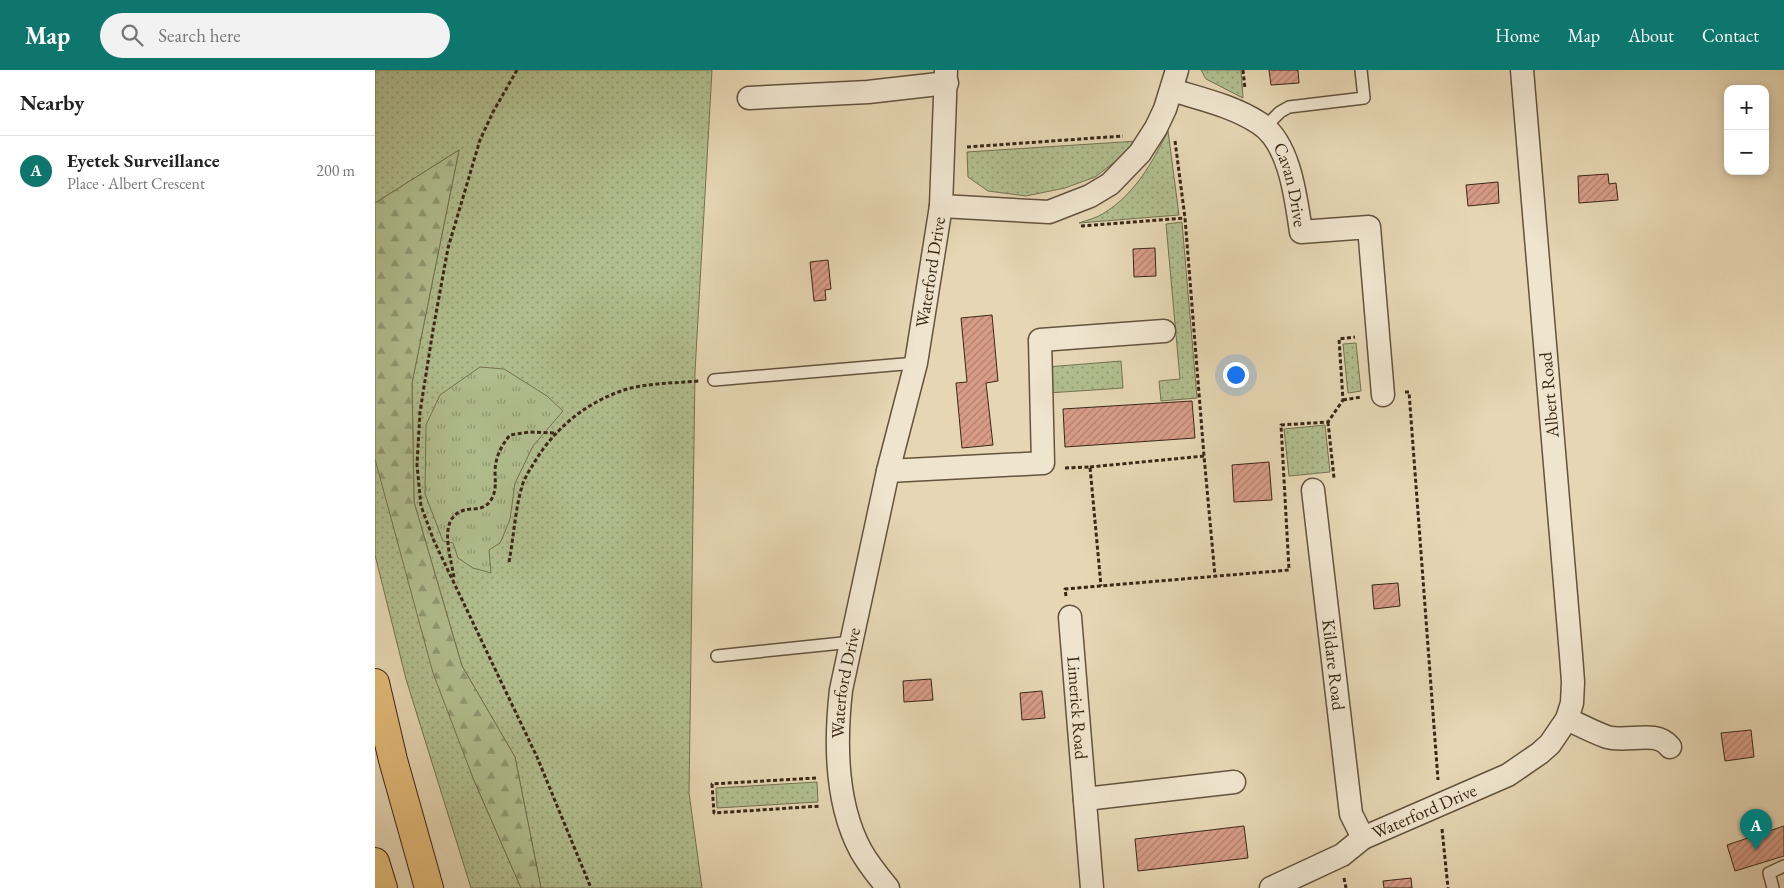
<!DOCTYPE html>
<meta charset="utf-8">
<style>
:root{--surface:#fff;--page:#f2f2f2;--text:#222;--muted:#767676;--line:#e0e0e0;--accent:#0f766e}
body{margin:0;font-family:"EB Garamond",serif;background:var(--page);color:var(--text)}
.controls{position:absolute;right:15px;top:15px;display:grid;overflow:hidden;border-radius:10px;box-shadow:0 2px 8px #0003}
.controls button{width:45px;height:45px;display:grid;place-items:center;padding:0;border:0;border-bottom:1px solid var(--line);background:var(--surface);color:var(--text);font:25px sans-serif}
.you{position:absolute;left:860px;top:304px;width:18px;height:18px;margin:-12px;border:4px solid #fff;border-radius:50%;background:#1a73e8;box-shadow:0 0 0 8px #1a73e833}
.badge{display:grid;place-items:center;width:32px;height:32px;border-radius:50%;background:var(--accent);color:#fff;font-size:16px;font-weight:700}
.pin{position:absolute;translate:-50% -41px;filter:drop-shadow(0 1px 2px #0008)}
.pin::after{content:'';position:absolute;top:26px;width:18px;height:15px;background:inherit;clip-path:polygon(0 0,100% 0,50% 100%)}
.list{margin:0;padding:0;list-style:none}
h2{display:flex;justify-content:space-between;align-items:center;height:65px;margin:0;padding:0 20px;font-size:21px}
h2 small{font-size:16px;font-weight:400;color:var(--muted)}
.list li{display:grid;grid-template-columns:32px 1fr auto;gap:15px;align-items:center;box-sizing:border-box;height:70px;padding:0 20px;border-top:1px solid var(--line)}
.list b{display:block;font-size:19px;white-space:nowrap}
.list p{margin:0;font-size:16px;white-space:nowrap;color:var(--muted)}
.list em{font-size:16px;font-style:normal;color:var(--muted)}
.icon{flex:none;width:28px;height:28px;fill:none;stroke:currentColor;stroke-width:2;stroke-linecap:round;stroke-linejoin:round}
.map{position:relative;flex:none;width:1409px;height:818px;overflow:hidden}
header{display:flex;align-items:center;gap:30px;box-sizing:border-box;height:70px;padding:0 25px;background:var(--accent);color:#fff}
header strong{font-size:24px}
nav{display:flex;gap:28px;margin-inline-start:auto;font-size:18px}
.search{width:350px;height:45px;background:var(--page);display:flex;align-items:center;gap:12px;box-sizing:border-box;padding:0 18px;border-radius:28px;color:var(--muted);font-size:19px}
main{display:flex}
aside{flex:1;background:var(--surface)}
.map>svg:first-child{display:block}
.grass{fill:url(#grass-dots);stroke:#757252}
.forest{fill:url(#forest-firs);stroke:#757252}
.park{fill:url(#park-tufts);stroke:#757252}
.building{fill:url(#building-hatch);stroke:#392716}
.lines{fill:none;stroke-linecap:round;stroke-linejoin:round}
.service-casing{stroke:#64533d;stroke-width:14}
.minor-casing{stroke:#64533d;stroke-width:25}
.trunk-casing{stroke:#392716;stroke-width:30}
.path{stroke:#392716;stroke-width:3;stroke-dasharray:4 2.5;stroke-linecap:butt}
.service{stroke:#efe4ce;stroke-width:11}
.minor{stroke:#efe4ce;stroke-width:22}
.trunk{stroke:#e3bb7a;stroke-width:28}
.labels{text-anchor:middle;stroke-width:4;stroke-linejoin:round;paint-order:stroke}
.street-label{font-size:18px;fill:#392716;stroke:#efe4ce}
</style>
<header>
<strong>Map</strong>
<div class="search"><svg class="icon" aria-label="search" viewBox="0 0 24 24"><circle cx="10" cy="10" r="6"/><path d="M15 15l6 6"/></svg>Search here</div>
<nav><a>Home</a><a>Map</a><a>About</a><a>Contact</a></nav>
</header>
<main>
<aside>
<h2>Nearby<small></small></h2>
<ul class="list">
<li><span class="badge">A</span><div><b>Eyetek Surveillance</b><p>Place · Albert Crescent</p></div><em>200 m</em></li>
</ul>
</aside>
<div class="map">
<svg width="1409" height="818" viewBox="0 0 1409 818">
<defs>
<pattern id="grass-dots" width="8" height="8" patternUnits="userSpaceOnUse" patternTransform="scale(1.25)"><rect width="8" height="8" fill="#b1be8f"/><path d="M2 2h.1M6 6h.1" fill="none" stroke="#919a74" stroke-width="1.8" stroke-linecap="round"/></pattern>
<pattern id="forest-firs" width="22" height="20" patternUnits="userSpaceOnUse" patternTransform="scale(1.25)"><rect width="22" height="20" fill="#b1be8f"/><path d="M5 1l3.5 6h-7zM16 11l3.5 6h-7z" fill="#919a74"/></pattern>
<pattern id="park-tufts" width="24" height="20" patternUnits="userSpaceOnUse" patternTransform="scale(1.25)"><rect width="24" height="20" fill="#b1be8f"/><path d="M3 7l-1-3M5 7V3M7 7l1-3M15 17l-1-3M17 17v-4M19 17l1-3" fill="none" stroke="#919a74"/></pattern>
<pattern id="building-hatch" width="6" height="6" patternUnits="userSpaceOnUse" patternTransform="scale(1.25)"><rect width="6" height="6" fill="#d89c87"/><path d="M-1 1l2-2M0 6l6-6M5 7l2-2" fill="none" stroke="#b07f6d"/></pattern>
</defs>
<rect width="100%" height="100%" fill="#e6d6b3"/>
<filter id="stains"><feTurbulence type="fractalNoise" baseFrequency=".004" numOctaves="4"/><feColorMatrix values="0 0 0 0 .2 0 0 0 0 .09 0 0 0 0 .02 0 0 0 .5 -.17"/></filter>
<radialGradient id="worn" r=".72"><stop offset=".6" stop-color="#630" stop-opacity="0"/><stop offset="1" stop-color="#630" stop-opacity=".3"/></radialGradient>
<g class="grass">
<path d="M0 0H337L320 302 314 723 327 818H166L140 687 87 596 39 432 37 313 84 80 0 133Z"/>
<path d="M826 0H866L868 28 831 9Z"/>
<path d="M793 61 804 145 704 153C712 150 722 148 729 143 760 124 777 93 793 61Z"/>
<path d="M763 71 741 91 720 107 690 118 651 126 613 121 593 107 592 82Z"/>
<path d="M807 152 822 328 786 331 784 311 805 309 791 154Z"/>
<path d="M981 273 986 321 973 323 968 274Z"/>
<path d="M746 291 748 318 673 323 672 297Z"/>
<path d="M950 355 955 402 914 406 909 359Z"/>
<path d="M0 384 98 708 146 818H96L31 609 0 485Z"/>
<path d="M442 712 443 732 342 738 341 718Z"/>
</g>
<path class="forest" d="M84 80 37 313 39 432 87 596 140 687 166 818H146L98 708 58 603 0 389V133Z"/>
<path class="park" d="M105 297 129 299 172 326 188 341 158 376 140 413 135 449 129 464 125 473 114 480 116 503 98 498 83 488 78 473 68 471 50 424 51 355 65 325Z"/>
<g class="building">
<path d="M894 0H923L924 13 896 15Z"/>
<path d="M1233 104 1234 114 1241 113 1243 130 1204 133 1203 106Z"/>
<path d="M1123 112 1124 133 1093 136 1091 115Z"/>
<path d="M780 178 781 206 759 207 758 179Z"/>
<path d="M453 190 456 219 450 220 451 230 439 231 435 192Z"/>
<path d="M617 245 623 311 611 313 618 375 587 378 581 313 592 312 586 248Z"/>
<path d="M817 331 820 368 690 377 688 339Z"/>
<path d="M894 392 897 430 859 432 857 395Z"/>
<path d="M1023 513 1025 536 999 539 997 515Z"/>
<path d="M556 609 558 630 529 632 528 611Z"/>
<path d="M667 621 670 648 647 650 645 623Z"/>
<path d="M1376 660 1379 687 1350 691 1346 663Z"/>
<path d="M869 756 873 788 763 801 760 769Z"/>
<path d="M1409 756V786L1360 801 1352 775Z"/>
<path d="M1036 808 1037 818H1009L1008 811Z"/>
</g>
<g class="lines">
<defs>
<g id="service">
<path d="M889 58 905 42 914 37 989 28 986 0"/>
<path d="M339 310 541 293"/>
<path d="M342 586 477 572"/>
<path d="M1398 818 1394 803 1409 796"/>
</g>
<g id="minor">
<path id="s1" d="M797 20C826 29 858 36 884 53 915 72 921 129 926 162L994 157 1008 325"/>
<path d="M374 28 493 22 572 13"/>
<path d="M566 136 674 142 715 126 735 114 765 83 781 58 790 39 802 0"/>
<path d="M513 401 668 393 665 270 789 261"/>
<path id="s2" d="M938 420 976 744 988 768"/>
<path id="s3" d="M695 547 717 818"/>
<path d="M1192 649C1205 655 1218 662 1232 667 1253 673 1281 659 1295 677"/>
<path d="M710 729 859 712"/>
<path id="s4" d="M513 818C503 806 494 795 486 781 460 733 460 673 466 620L513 401 541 293 566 136 571 0"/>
<path id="s5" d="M896 818 967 785 988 768 1133 705 1165 683 1175 674 1192 649 1197 633 1198 612 1196 585 1147 0"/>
</g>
<g id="trunk">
<path d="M0 613 18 690 54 818"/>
<path d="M0 792 8 818"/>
</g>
</defs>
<use href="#service" class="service-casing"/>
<use href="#minor" class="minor-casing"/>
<use href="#trunk" class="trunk-casing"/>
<g class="path">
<path d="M142 0 118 42 105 70 73 178 58 260 45 342 42 395 46 436 59 471 162 687 216 818"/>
<path d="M868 0 870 19"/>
<path d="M800 71 810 148 829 386"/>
<path d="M592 77 748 66"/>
<path d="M706 156 810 148"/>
<path d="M1030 322H1034L1063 710"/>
<path d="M968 330 986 327"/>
<path d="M953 352 959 408"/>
<path d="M715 397 829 386 840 506"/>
<path d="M690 398 715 397 726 516"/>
<path d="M134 492C139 466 140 438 148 413 151 406 155 399 159 393 180 357 215 329 256 318 278 313 301 313 324 311"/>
<path d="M79 507C75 483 60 441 97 439 104 439 112 437 116 430 122 420 120 411 120 400 121 386 126 376 135 365L155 362 179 363"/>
<path d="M691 526 690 519 914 500 906 355 953 352 968 330 964 269 980 267"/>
<path d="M441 708 337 714 339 743 446 736"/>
<path d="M1067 759 1073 818"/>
<path d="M969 808 971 818"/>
</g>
<use href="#service" class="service"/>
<use href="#minor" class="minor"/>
<use href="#trunk" class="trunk"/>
</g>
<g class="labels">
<g class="street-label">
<text dy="6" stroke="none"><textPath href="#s1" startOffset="165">Cavan Drive</textPath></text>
<text dy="6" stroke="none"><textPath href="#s4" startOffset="638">Waterford Drive</textPath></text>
<text transform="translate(1174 325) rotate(-95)" y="6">Albert Road</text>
<text dy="6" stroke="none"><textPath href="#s2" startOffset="176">Kildare Road</textPath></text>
<text dy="6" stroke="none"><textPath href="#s4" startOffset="218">Waterford Drive</textPath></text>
<text dy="6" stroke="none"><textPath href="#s3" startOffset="91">Limerick Road</textPath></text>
<text dy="6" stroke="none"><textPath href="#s5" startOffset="172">Waterford Drive</textPath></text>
</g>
</g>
<rect width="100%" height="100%" filter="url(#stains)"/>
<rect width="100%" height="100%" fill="url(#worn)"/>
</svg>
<div class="controls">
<button>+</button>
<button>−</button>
</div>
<div class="you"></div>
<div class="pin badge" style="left:1381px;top:780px">A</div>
</div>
</main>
